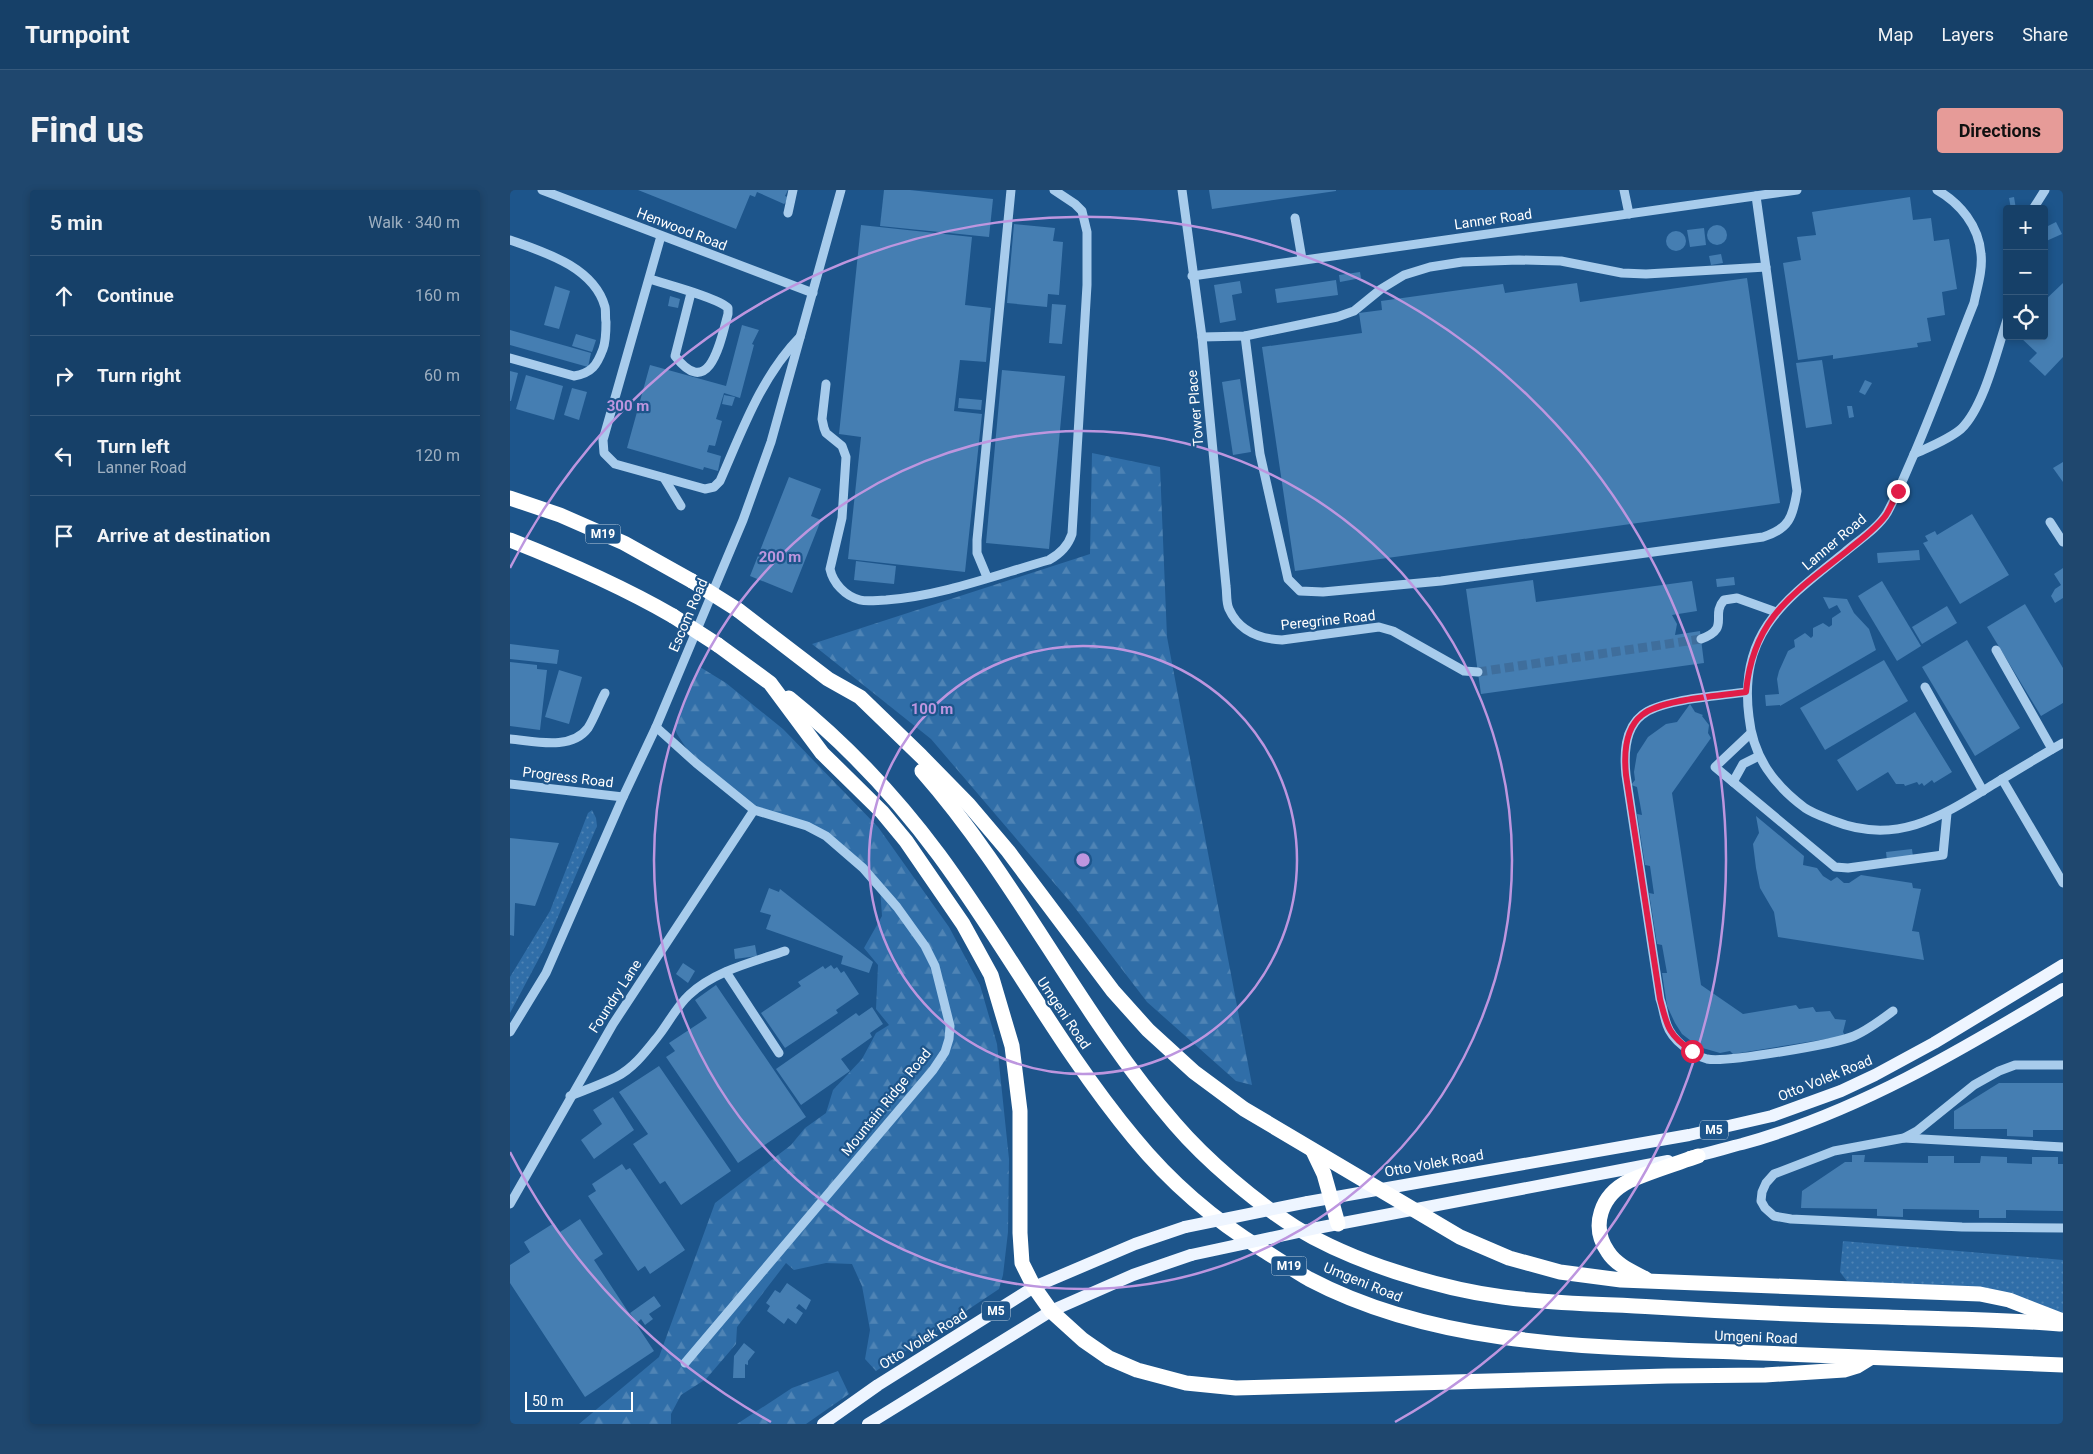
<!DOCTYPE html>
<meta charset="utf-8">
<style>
:root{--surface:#164068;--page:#1f476e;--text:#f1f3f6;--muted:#9eafc0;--line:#35597c;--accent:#e69b98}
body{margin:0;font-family:Roboto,sans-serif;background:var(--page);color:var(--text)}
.controls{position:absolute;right:15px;top:15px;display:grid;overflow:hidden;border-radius:5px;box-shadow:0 2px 8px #0003}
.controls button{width:45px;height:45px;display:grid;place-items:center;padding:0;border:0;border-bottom:1px solid var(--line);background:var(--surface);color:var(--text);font:25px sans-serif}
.scale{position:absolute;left:15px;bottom:12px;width:108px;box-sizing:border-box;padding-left:5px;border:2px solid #fff;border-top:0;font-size:14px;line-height:18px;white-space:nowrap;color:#fff;-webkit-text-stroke:4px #1d558b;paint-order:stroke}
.stop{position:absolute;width:15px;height:15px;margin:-11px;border:4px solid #e11d48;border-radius:50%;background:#fff}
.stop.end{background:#e11d48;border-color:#fff;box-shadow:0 1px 5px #0008}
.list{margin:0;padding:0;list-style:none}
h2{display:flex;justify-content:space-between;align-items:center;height:65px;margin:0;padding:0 20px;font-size:21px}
h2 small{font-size:16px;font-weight:400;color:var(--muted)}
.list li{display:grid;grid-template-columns:32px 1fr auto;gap:15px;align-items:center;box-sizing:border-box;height:80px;padding:0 20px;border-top:1px solid var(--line)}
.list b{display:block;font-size:19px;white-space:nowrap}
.list p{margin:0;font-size:16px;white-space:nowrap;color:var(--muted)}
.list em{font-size:16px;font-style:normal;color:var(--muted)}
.icon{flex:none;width:28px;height:28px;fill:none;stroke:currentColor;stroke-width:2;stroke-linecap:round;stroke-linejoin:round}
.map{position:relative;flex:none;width:1553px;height:1234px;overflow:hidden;border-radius:5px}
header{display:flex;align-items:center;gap:30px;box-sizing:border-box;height:70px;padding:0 25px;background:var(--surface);border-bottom:1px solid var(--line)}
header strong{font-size:24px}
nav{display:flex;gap:28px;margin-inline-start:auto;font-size:18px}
.intro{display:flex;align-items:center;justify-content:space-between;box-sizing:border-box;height:120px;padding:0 30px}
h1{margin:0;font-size:35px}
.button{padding:12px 22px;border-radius:5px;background:var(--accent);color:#111;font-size:18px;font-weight:700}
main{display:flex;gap:30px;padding:0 30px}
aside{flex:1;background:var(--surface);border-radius:5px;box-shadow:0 2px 8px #0003}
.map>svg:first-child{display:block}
.grass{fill:url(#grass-dots)}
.forest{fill:url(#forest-firs)}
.building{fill:#457eb2}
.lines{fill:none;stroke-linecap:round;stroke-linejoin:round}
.minor-tunnel{stroke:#3f6e9c;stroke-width:9;stroke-dasharray:9 4.5;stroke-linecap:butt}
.minor{stroke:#a8ccec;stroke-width:9}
.major{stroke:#eef5ff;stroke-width:12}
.highway{stroke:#fff;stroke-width:15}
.major-bridge{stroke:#eef5ff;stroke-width:12}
.highway-bridge{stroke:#fff;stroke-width:15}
.route{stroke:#e11d48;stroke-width:6}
.ring{fill:none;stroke:#bd96df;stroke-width:2.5}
.labels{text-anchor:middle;stroke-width:4.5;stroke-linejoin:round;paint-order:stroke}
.shield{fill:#1d558b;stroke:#bbccdc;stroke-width:1}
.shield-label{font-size:12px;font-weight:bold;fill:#fff}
.street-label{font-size:14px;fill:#fff;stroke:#1d558b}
.centre{fill:#bd96df;stroke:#1d558b;stroke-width:2.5}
.ring-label{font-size:15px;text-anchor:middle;font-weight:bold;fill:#bd96df;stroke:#1d558b;stroke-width:4.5;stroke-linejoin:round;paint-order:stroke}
</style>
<header>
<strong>Turnpoint</strong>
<nav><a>Map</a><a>Layers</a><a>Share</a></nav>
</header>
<div class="intro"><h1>Find us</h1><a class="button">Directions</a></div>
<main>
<aside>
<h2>5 min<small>Walk · 340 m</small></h2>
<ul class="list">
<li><svg class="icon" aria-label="ahead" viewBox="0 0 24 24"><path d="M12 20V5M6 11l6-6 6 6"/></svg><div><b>Continue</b></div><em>160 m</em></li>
<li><svg class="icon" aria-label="right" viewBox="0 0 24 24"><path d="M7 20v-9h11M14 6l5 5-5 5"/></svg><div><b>Turn right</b></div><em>60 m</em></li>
<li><svg class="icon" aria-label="left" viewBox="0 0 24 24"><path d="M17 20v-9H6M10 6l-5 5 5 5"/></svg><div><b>Turn left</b><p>Lanner Road</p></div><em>120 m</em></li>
<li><svg class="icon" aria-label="arrive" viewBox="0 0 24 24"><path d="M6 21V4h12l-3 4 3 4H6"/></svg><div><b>Arrive at destination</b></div></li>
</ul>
</aside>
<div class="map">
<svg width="1553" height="1234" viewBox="0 0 1553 1234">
<defs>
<pattern id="grass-dots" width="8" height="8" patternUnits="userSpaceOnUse" patternTransform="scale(1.25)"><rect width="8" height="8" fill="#306ea8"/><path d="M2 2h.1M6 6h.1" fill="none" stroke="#4f84b5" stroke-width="1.8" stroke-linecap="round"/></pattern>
<pattern id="forest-firs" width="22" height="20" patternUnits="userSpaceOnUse" patternTransform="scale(1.25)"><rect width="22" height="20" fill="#306ea8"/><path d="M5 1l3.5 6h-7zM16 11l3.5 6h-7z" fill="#4f84b5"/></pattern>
</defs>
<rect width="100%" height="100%" fill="#1d558b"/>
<g class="grass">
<path d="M82 620 86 628 87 636 35 757 0 823V787L40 721 78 623Z"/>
<path d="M1333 1051 1553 1070V1130L1499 1109 1343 1099 1330 1082Z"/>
</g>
<g class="forest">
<path d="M582 263 650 277 657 447 742 895 726 891 637 812 562 714 421 549 302 454 580 364Z"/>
<path d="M190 477 216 493 273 539 368 637 439 737 470 795 487 854 499 969 498 1042 493 1085 489 1099 366 1181 355 1169 360 1140 352 1096 342 1074 316 1073 284 1080 276 1073 227 1137 226 1154 196 1189 171 1205 161 1224V1234H69L149 1167 205 1013 281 955 295 938 316 923 323 900 352 869 366 843 379 835 366 819 368 775 354 758 372 726 370 697 316 646 244 620 186 573 167 544 164 537Z"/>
<path d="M328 1181 339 1204 296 1234H227L282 1198Z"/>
</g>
<g class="building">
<path d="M128 0H278L275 6 280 8 274 14 247 2 245 7 240 5 226 39Z"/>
<path d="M374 0H400L483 9 479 47 370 36Z"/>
<path d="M699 0H826V1L702 19Z"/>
<path d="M1400 7 1403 30 1421 28 1424 51 1439 49 1447 99 1432 102 1435 125 1417 128 1421 151 1407 153 1408 157 1323 169V165L1288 170 1273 73 1291 70 1287 47 1306 45 1302 22Z"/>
<path d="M1504 7 1506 19H1501L1499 8Z"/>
<path d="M1546 32 1552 44 1534 52V38Z"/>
<path d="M504 34 545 38 543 51 553 52 549 105 538 104 537 117 497 113Z"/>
<path d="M351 35 462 47 455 115 481 118 476 172 450 170 444 221 472 224 455 382 338 369 351 247 329 244Z"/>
<circle cx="1207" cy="45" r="10"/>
<path d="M1194 38 1196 55 1180 57 1177 40Z"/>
<circle cx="1166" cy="51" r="10"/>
<path d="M1211 64 1213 73 1201 75 1199 66Z"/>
<path d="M850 82 851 88 830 92 829 85Z"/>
<path d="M1237 88 1270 313 785 381 752 157 852 143 849 123 872 120 871 111 993 94 995 103 1067 93 1070 112Z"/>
<path d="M826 90 828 105 767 113 765 99Z"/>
<path d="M730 91 732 103 722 105 726 130 710 133 704 95Z"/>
<path d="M1553 93V167L1535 186 1519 171 1527 163 1509 146H1534V111Z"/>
<path d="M45 96 60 101 49 139 34 135Z"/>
<path d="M160 106 170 109 168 118 158 116Z"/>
<path d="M542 114 556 115 552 154 539 153Z"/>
<path d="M232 135 249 140 242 154 244 155 230 208 214 203 206 229 212 231 205 256 199 255 197 262 211 266 208 281 194 277 193 280 117 258 140 175 216 196Z"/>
<path d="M0 140 81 163 78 177 0 155Z"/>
<path d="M66 144 86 150 82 162 62 156Z"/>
<path d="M1312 170 1322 234 1296 238 1286 173Z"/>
<path d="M492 180 555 186 539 359 476 353Z"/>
<path d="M0 181 8 183 1 211H0Z"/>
<path d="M16 185 53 196 44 230 6 219Z"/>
<path d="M730 189 741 262 723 265 712 192Z"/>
<path d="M1355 190 1362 193 1355 205 1349 202Z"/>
<path d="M62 198 77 202 69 230 54 225Z"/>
<path d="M214 205 225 207 222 216 212 214Z"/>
<path d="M449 208 472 210 471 220 448 218Z"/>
<path d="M1337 216H1342L1344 227 1339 228Z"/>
<path d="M1553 272V292L1543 278Z"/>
<path d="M279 287 311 299 301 326 311 330 282 403 240 386Z"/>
<path d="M1462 324 1499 385 1450 414 1413 353 1418 351 1415 346 1425 341 1427 345Z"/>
<path d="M1409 360 1410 370 1368 373 1367 363Z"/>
<path d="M346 371 386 376 384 394 344 390Z"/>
<path d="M1553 378V408L1545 413 1541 406 1545 399 1551 395 1544 384Z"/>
<path d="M1224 387 1225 395 1207 397 1206 389Z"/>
<path d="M1023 390 1026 412 1182 391 1187 421 1162 425 1167 434 1165 445 1190 441 1194 473 971 504 956 399Z"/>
<path d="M1372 391 1411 456 1387 471 1348 406Z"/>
<path d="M1313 407 1337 409 1344 423 1359 439 1366 460 1270 516V515L1256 516 1255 505 1269 504 1267 489 1269 481 1278 461 1285 457 1284 450 1295 443 1301 448 1303 446V438L1313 433 1319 437 1322 435V428L1331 422 1327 415 1319 419Z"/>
<path d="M1515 414 1553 478V513L1531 526 1477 437Z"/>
<path d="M1437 416 1447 433 1412 454 1402 437Z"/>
<path d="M1457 450 1510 538 1465 566 1412 477Z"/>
<path d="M0 454 49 460 47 474 0 469Z"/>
<path d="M1374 470 1398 511 1315 560 1290 518Z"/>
<path d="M0 472 27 475V479L37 480 30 540 0 536Z"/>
<path d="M49 480 72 487 59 534 35 527Z"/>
<path d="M1180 514 1185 522 1193 525 1192 526 1199 535 1198 543 1201 548 1162 603 1191 795 1233 824 1286 815 1289 819 1303 817 1306 822 1320 821 1325 829 1336 830 1333 842 1335 846 1223 864 1220 861 1210 863 1189 857 1172 844 1165 833 1157 816 1152 783H1157L1152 755 1147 754 1139 703 1144 704 1140 676 1135 675 1127 624 1132 625 1127 597 1121 595 1125 590 1124 582 1127 564 1138 547 1156 534 1167 532Z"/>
<path d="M1405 522 1442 582 1424 593 1422 590 1414 596 1412 593 1409 595 1407 592 1395 596 1394 594H1386L1378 582 1347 601 1327 570Z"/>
<path d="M1246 626 1294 666 1293 675 1307 678 1313 686 1321 691 1327 687 1334 693H1339L1351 685 1402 693 1403 698 1411 699 1402 741 1409 742 1414 770 1268 747 1264 722 1250 698 1246 678 1243 654 1249 643Z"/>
<path d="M0 648 49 653 25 716 5 713 4 746 0 745Z"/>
<path d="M1402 659 1403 667 1377 671 1376 662Z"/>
<path d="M259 698 269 702 270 699 363 772 359 783 331 774 333 766 256 739 261 725 250 722Z"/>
<path d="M245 755 247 766 225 769 224 759Z"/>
<path d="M173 773 185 781 178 793 166 784Z"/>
<path d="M321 775 324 779 327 777 331 783 334 781 349 804 326 820 328 823 275 858 251 823 291 796 288 792 313 776 315 779Z"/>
<path d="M206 795 296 927 228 973 156 867 165 861 159 853 197 828 185 810Z"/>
<path d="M362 817 373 834 360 843 362 847 331 869 340 881 291 915 266 879 346 823 349 826Z"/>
<path d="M149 876 221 981 171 1015 155 991 150 994 123 954 138 944 109 902Z"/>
<path d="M1489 893H1553V940H1523V947L1497 946V939H1444V921Z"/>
<path d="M103 907 124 940 84 969 71 950 92 934 83 920Z"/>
<path d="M1342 965H1355L1354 972 1418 973V966H1444V973H1470L1471 966 1497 967V973L1522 974V967H1548V974H1553V1021L1496 1020V1028H1469V1020L1393 1019V1027L1367 1026V1019L1291 1018 1292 1001 1335 972H1342Z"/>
<path d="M112 974 116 980 120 978 175 1060 140 1084 135 1076 128 1081 78 1006 86 1001 82 994Z"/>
<path d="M70 1029 93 1064 84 1070 144 1161 75 1207 0 1093V1075L20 1062 14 1052 44 1033 50 1042Z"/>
<path d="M277 1093 301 1110 296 1120 289 1114 286 1118 293 1123 286 1134 278 1128 274 1134 257 1121 260 1116 256 1113 265 1100 270 1103Z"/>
<path d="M144 1106 151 1116 139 1124 143 1129 135 1135 131 1129 127 1133 120 1123Z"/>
<path d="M234 1153 245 1162 238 1171V1175L235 1174V1188H223L224 1166Z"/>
</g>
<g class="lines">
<path class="minor-tunnel" d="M968 482 1191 449"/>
<g class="minor">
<path d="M32 0 303 103"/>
<path d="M672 0 692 147 716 396C717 403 716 413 719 419 729 441 750 449 772 450L869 437 883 441 954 481 968 482"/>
<path d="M1114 0 1119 24"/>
<path d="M1427 0C1450 13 1469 36 1471 64 1473 80 1467 98 1464 113 1444 163 1426 213 1405 262 1396 282 1388 303 1377 323 1368 338 1349 350 1335 362 1275 410 1228 442 1239 527 1243 567 1264 595 1295 618 1304 624 1314 627 1324 631 1387 656 1432 626 1484 594 1507 580 1530 566 1553 553"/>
<path d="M1523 19 1535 0"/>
<path d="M278 23 283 0"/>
<path d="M785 28 792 69"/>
<path d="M151 46 93 250 94 263 105 274 195 299 204 297 210 291C232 241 251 187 290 147"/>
<path d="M0 50C34 62 84 77 95 117 96 121 95 128 96 132 96 141 96 151 93 159 87 175 82 183 64 186L0 168"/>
<path d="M682 86 1287 0"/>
<path d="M140 89C155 94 209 108 218 118V124C211 149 200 212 165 166L181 103"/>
<path d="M735 146 750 264 778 389 790 401 813 402 931 391 1253 347C1279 339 1283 327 1287 301L1246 6"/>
<path d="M692 147 735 146 827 127 844 121 871 99 894 85 920 77 952 72 1009 70 1051 71 1112 83 1136 84 1256 77"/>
<path d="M316 194 312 229 314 238 316 243 332 256 336 267 332 328 320 379C323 393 335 406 350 410 358 412 368 410 376 410 431 406 486 385 539 370 550 364 558 356 562 344L577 95V42L572 21 565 14 544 0"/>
<path d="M1404 264C1419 257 1438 250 1451 239 1474 217 1487 160 1497 130"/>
<path d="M154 288 171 316"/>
<path d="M1540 332 1553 352"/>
<path d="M477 387 467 363V350L501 0"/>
<path d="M1191 449C1221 438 1200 426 1214 410L1227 408 1266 422"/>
<path d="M1486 460 1542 559"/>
<path d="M1415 497 1473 601"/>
<path d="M1236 502C1210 506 1151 509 1132 525 1114 539 1114 565 1116 585L1150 809C1153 817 1154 827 1157 835 1162 850 1182 865 1197 869 1215 873 1325 854 1344 846 1358 840 1371 830 1383 821"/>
<path d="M146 537 186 573 244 620 297 636 316 646 353 678 387 717 415 756 425 776 440 836 439 849 435 862 423 880 175 1173"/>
<path d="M1241 543 1205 577 1325 677 1338 678 1433 665 1437 623"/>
<path d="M0 549C24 551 61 561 78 538 85 527 89 514 95 503"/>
<path d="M1492 589 1553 693"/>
<path d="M1223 592 1233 574 1249 566"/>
<path d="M0 594 113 607"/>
<path d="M216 782 269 863"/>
<path d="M0 842 36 783 113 607 146 537 233 330 261 252 331 0"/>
<path d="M1553 875H1505L1489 881 1464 895 1407 941 1394 948 1324 961 1264 984 1256 993 1252 1002 1251 1011 1255 1018 1264 1026 1281 1029 1452 1037 1553 1038"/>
<path d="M60 906C75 900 92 894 106 887 124 878 137 860 149 845 159 832 167 816 179 805 204 781 243 772 275 761"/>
<path d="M1394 948 1553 957"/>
<path d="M0 1014 103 834 244 620"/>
</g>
<g class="major">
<path d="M1180 967C1198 964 1215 958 1232 954 1348 922 1451 860 1553 799"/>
<path d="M798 1012 1179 945 1262 926 1331 901 1365 885 1424 853 1553 775"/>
<path d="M807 1038 1158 971"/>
<path d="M313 1234 368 1195 524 1097 625 1054 675 1037"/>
<path d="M358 1234 541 1121 623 1085 681 1065"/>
</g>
<g class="highway">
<path d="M0 308 50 325 114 353 182 391"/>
<path d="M0 350C56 372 111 396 163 426"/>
<path d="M228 420 318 489 350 507 411 566 459 615 498 661 603 801 638 840 684 882 734 919 950 1047 999 1068 1050 1082 1111 1090 1470 1104 1499 1110 1553 1131"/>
<path d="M208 455 260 493 312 563 372 622 396 651 453 734 481 785 502 856 510 921V1043L512 1073 524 1097 541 1121 573 1150 599 1168 627 1180 676 1193 726 1198 1157 1186 1255 1185 1334 1180 1347 1176 1360 1168"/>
<path d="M279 508C335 553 386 607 429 665 497 757 550 859 624 948 660 992 704 1030 753 1060 768 1069 783 1080 799 1089 928 1157 1083 1157 1226 1162 1335 1167 1444 1171 1553 1175"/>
<path d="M412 581C508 690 569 824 665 934 696 970 744 1011 785 1037 842 1072 927 1098 993 1107 1043 1114 1094 1114 1144 1117 1222 1122 1300 1125 1378 1127 1435 1129 1493 1129 1550 1134"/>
<path d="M803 961 814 984 828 1034"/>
<path d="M1136 1089C1123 1082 1106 1075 1098 1062 1080 1036 1091 1005 1119 991 1141 981 1165 974 1188 966"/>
</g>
<g class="major-bridge">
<path d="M675 1037 798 1012"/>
<path d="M681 1065 807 1038"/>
</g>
<g class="highway-bridge">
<path d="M182 391 228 420"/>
<path d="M163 426 208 455"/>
</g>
</g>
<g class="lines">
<path class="route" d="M1182 861C1158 845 1157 836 1150 809L1116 585C1114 565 1114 539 1132 525 1152 509 1210 506 1236 502 1243 428 1283 404 1337 361 1350 350 1366 339 1376 325 1381 317 1384 309 1388 301"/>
</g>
<g class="ring">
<circle cx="573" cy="670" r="214"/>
<circle cx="573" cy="670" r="429"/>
<path d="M261 1232A643 643 0 0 1 0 962M0 378A643 643 0 1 1 885 1232"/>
</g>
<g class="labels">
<g class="shield">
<rect x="75.5" y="334.5" width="35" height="19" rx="4"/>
<rect x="1190" y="930.5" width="28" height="19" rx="4"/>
<rect x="761.5" y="1066.5" width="35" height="19" rx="4"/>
<rect x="472" y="1111.5" width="28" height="19" rx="4"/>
</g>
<g class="shield-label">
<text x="93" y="348">M19</text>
<text x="1204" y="944">M5</text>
<text x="779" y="1080">M19</text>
<text x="486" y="1125">M5</text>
</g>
<g class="street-label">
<text transform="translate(983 29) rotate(-8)" y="5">Lanner Road</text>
<text transform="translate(172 39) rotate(21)" y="5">Henwood Road</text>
<text transform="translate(685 218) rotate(-95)" y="5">Tower Place</text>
<text transform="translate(1324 352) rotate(-40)" y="5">Lanner Road</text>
<text transform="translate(178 425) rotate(-67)" y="5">Escom Road</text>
<text transform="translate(818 430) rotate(-6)" y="5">Peregrine Road</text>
<text transform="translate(58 587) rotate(7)" y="5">Progress Road</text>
<text transform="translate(105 806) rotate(-57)" y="5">Foundry Lane</text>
<text transform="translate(554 823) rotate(56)" y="5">Umgeni Road</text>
<text transform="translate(1315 888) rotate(-22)" y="5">Otto Volek Road</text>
<text transform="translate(376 912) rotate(-51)" y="5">Mountain Ridge Road</text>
<text transform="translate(924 973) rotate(-10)" y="5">Otto Volek Road</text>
<text transform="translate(853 1092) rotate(22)" y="5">Umgeni Road</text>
<text transform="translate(1246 1147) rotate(2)" y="5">Umgeni Road</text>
<text transform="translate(413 1149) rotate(-32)" y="5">Otto Volek Road</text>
</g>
</g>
<circle cx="573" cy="670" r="8" class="centre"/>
<g class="ring-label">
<text x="118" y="221">300 m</text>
<text x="270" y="372">200 m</text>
<text x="422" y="524">100 m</text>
</g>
</svg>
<div class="controls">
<button>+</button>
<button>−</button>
<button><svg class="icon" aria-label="locate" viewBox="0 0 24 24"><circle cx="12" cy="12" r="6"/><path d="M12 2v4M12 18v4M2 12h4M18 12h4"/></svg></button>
</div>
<div class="scale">50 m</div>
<div class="stop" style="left:1182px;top:861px"></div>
<div class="stop end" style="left:1388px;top:301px"></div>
</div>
</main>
